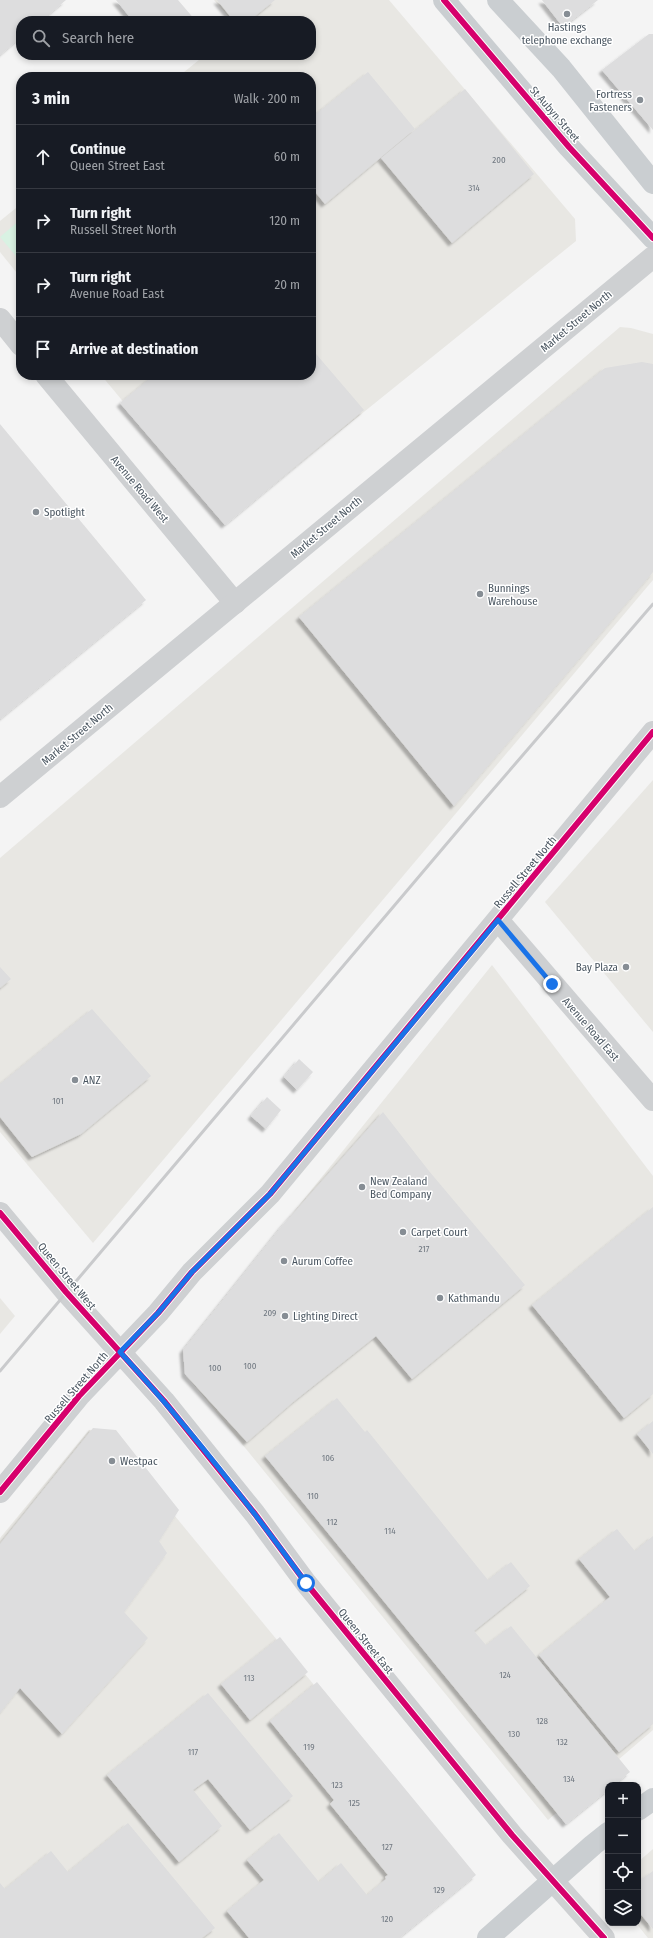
<!DOCTYPE html>
<meta charset="utf-8">
<style>
:root{--surface:#171b24;--page:#20242c;--text:#f1f3f6;--muted:#9ea1a6;--line:#363941}
body{margin:0;font-family:"Fira Sans Condensed",sans-serif;background:var(--page);color:var(--text)}
.controls{position:absolute;right:12px;bottom:12px;display:grid;overflow:hidden;border-radius:8px;box-shadow:0 2px 6px #0003}
.controls button{width:36px;height:36px;display:grid;place-items:center;padding:0;border:0;border-bottom:1px solid var(--line);background:var(--surface);color:var(--text);font:20px sans-serif}
.stop{position:absolute;width:12px;height:12px;margin:-9px;border:3px solid #1a73e8;border-radius:50%;background:#fff}
.stop.end{background:#1a73e8;border-color:#fff;box-shadow:0 1px 4px #0008}
.list{margin:0;padding:0;list-style:none}
h2{display:flex;justify-content:space-between;align-items:center;height:52px;margin:0;padding:0 16px;font-size:17px}
h2 small{font-size:13px;font-weight:400;color:var(--muted)}
.list li{display:grid;grid-template-columns:26px 1fr auto;gap:12px;align-items:center;box-sizing:border-box;height:64px;padding:0 16px;border-top:1px solid var(--line)}
.list b{display:block;font-size:15px;white-space:nowrap}
.list p{margin:0;font-size:13px;white-space:nowrap;color:var(--muted)}
.list em{font-size:13px;font-style:normal;color:var(--muted)}
.icon{flex:none;width:22px;height:22px;fill:none;stroke:currentColor;stroke-width:2;stroke-linecap:round;stroke-linejoin:round}
.map{position:relative;flex:none;width:653px;height:1938px;overflow:hidden}
.search{position:absolute;background:var(--surface);box-shadow:0 2px 6px #0003;left:16px;top:16px;width:300px;height:44px;display:flex;align-items:center;gap:10px;box-sizing:border-box;padding:0 14px;border-radius:16px;color:var(--muted);font-size:15px}
.panel{position:absolute;background:var(--surface);box-shadow:0 2px 6px #0003;left:16px;top:72px;width:300px;height:308px;border-radius:16px}
.map>svg:first-child{display:block}
.commercial{fill:#e8e7e3}
.green{fill:#d9f2e3}
.building{fill:#ddddde;filter:url(#shadow)}
.lines{fill:none;stroke-linecap:round;stroke-linejoin:round}
.minor{stroke:#ced0d2;stroke-width:22}
.major{stroke:#caced1;stroke-width:22}
.rail{stroke:#c9cacc;stroke-width:3}
.cycleway-casing{stroke:#fff;stroke-width:8}
.cycleway{stroke:#d6006c;stroke-width:6}
.route{stroke:#1a73e8;stroke-width:5}
.poi-dot{fill:#868d94;stroke:#fff;stroke-width:1.5}
.labels{text-anchor:middle;stroke-width:3;stroke-linejoin:round;paint-order:stroke}
.number-label{font-size:9px;fill:#707881}
.poi-label{font-size:11px;fill:#4a5661;stroke:#fff;text-anchor:start}
.street-label{font-size:11px;fill:#4a5661;stroke:#fff}
</style>
<div class="map">
<svg width="653" height="1938" viewBox="0 0 653 1938">
<defs>
<filter id="shadow"><feDropShadow dx="-3.5" dy="3.5" stdDeviation="1" flood-color="#0004"/></filter>
</defs>
<rect width="100%" height="100%" fill="#f4f4f4"/>
<g class="commercial">
<path d="M214 0H389L575 219 576 241 225 524 101 375H311V77H178L205 55H311V21H232Z"/>
<path d="M21 204V278L0 252V221Z"/>
<path d="M620 327 631 328 653 334V580L93 1243 0 1132V858Z"/>
<path d="M653 780V1032L545 902Z"/>
<path d="M492 965 653 1176V1730L548 1820 185 1374 183 1350Z"/>
<path d="M0 1298 15 1316 0 1334Z"/>
<path d="M89 1430 105 1431 472 1877 396 1938H0V1538Z"/>
<path d="M653 1849V1938H648L636 1923H638V1862Z"/>
</g>
<path class="green" d="M21 219V262L0 237Z"/>
<g class="building">
<path d="M0 0H66L41 21H21V37L0 55Z"/>
<path d="M116 0H178L196 21H133Z"/>
<path d="M217 0H275L249 21H234Z"/>
<path d="M542 0H598L563 27Z"/>
<path d="M649 34H653V130L602 70Z"/>
<path d="M368 72 415 129 325 204 311 187V118Z"/>
<path d="M465 89 534 174 452 243 381 158Z"/>
<path d="M311 348 364 410 225 525 120 403 154 375H311Z"/>
<path d="M642 362 653 364V572L454 806 299 617 605 368Z"/>
<path d="M0 424 146 600 0 719Z"/>
<path d="M0 967 11 979 0 988Z"/>
<path d="M92 1009 151 1076 81 1134 32 1157 0 1117V1084Z"/>
<path d="M299 1059 313 1072 297 1090 284 1077Z"/>
<path d="M267 1097 281 1110 266 1129 251 1116Z"/>
<path d="M383 1112 429 1171 525 1285 412 1379 376 1336 293 1402 247 1442 185 1374 183 1350 282 1226Z"/>
<path d="M653 1207V1394L624 1418 532 1305Z"/>
<path d="M337 1398 365 1432 367 1430 488 1580 511 1562 530 1586 474 1631 486 1645 511 1626 630 1772 614 1785H608V1790L566 1824 265 1456Z"/>
<path d="M653 1421V1454L637 1434Z"/>
<path d="M93 1428 116 1430 179 1510 159 1541 167 1553 124 1612 148 1638 62 1734 20 1688 0 1713V1544Z"/>
<path d="M617 1529 635 1551 653 1536V1724L619 1752 539 1655 610 1597 579 1559Z"/>
<path d="M280 1637 308 1672 250 1720 221 1684Z"/>
<path d="M317 1682 476 1875 399 1938H249L227 1911 264 1880 247 1860 279 1833 319 1882 341 1863 367 1895 386 1879 385 1877 388 1875 330 1804 334 1800 270 1721Z"/>
<path d="M208 1693 293 1796 250 1830 208 1779 193 1790 222 1826 179 1862 107 1775Z"/>
<path d="M128 1823 215 1928 202 1938H0V1883L5 1889 51 1851 68 1872Z"/>
<path d="M653 1871V1929L638 1911V1882Z"/>
</g>
<g class="lines">
<g class="minor">
<path d="M0 319 21 345"/>
<path d="M46 375 235 603"/>
<path d="M0 797 653 257"/>
<path d="M498 920 653 1100"/>
<path d="M0 1213 66 1292 164 1401 255 1514 306 1583 512 1835 604 1938"/>
<path d="M0 1492 79 1396 158 1313 192 1272 270 1194 653 732"/>
</g>
<g class="major">
<path d="M444 0 569 147 653 238"/>
<path d="M498 0 561 68 653 183"/>
<path d="M638 1810 653 1799"/>
<path d="M488 1938 593 1845 608 1833"/>
</g>
<path class="rail" d="M0 1371 466 821 653 604"/>
<defs>
<g id="cycleway">
<path d="M444 0 569 147 653 238"/>
<path d="M0 1213 66 1292 164 1401 255 1514 306 1583 512 1835 604 1938"/>
<path d="M0 1492 79 1396 158 1313 192 1272 270 1194 653 732"/>
</g>
</defs>
<use href="#cycleway" class="cycleway-casing"/>
<use href="#cycleway" class="cycleway"/>
</g>
<g class="lines">
<path class="route" d="M306 1583C248 1503 187 1425 120 1352L158 1313 192 1272 270 1194 498 920 552 984"/>
</g>
<g class="poi-dot">
<circle cx="567" cy="14" r="4"/>
<circle cx="640" cy="100" r="4"/>
<circle cx="36" cy="512" r="4"/>
<circle cx="480" cy="594" r="4"/>
<circle cx="626" cy="967" r="4"/>
<circle cx="75" cy="1080" r="4"/>
<circle cx="362" cy="1187" r="4"/>
<circle cx="403" cy="1232" r="4"/>
<circle cx="284" cy="1261" r="4"/>
<circle cx="440" cy="1298" r="4"/>
<circle cx="285" cy="1316" r="4"/>
<circle cx="112" cy="1461" r="4"/>
</g>
<g class="labels">
<g class="number-label">
<text x="499" y="163">200</text>
<text x="474" y="191">314</text>
<text x="58" y="1104">101</text>
<text x="424" y="1252">217</text>
<text x="270" y="1316">209</text>
<text x="250" y="1369">100</text>
<text x="215" y="1371">100</text>
<text x="328" y="1461">106</text>
<text x="313" y="1499">110</text>
<text x="332" y="1525">112</text>
<text x="390" y="1534">114</text>
<text x="505" y="1678">124</text>
<text x="249" y="1681">113</text>
<text x="542" y="1724">128</text>
<text x="514" y="1737">130</text>
<text x="562" y="1745">132</text>
<text x="309" y="1750">119</text>
<text x="193" y="1755">117</text>
<text x="569" y="1782">134</text>
<text x="337" y="1788">123</text>
<text x="354" y="1806">125</text>
<text x="387" y="1850">127</text>
<text x="439" y="1893">129</text>
<text x="387" y="1922">120</text>
</g>
<g class="poi-label">
<text x="567" y="31" text-anchor="middle">Hastings<tspan x="567" dy="13">telephone exchange</tspan></text>
<text x="632" y="98" text-anchor="end">Fortress<tspan x="632" dy="13">Fasteners</tspan></text>
<text x="44" y="516">Spotlight</text>
<text x="488" y="592">Bunnings<tspan x="488" dy="13">Warehouse</tspan></text>
<text x="618" y="971" text-anchor="end">Bay Plaza</text>
<text x="83" y="1084">ANZ</text>
<text x="370" y="1185">New Zealand<tspan x="370" dy="13">Bed Company</tspan></text>
<text x="411" y="1236">Carpet Court</text>
<text x="292" y="1265">Aurum Coffee</text>
<text x="448" y="1302">Kathmandu</text>
<text x="293" y="1320">Lighting Direct</text>
<text x="120" y="1465">Westpac</text>
</g>
<g class="street-label">
<text transform="translate(555 114) rotate(49)" y="4">St Aubyn Street</text>
<text transform="translate(576 321) rotate(-40)" y="4">Market Street North</text>
<text transform="translate(140 489) rotate(50)" y="4">Avenue Road West</text>
<text transform="translate(326 527) rotate(-40)" y="4">Market Street North</text>
<text transform="translate(77 734) rotate(-40)" y="4">Market Street North</text>
<text transform="translate(525 872) rotate(-50)" y="4">Russell Street North</text>
<text transform="translate(591 1029) rotate(49)" y="4">Avenue Road East</text>
<text transform="translate(67 1276) rotate(50)" y="4">Queen Street West</text>
<text transform="translate(76 1387) rotate(-49)" y="4">Russell Street North</text>
<text transform="translate(366 1641) rotate(51)" y="4">Queen Street East</text>
</g>
</g>
</svg>
<div class="controls">
<button>+</button>
<button>−</button>
<button><svg class="icon" aria-label="locate" viewBox="0 0 24 24"><circle cx="12" cy="12" r="6"/><path d="M12 2v4M12 18v4M2 12h4M18 12h4"/></svg></button>
<button><svg class="icon" aria-label="layers" viewBox="0 0 24 24"><path d="M12 4l9 5-9 5-9-5zM3 14l9 5 9-5"/></svg></button>
</div>
<div class="stop" style="left:306px;top:1583px"></div>
<div class="stop end" style="left:552px;top:984px"></div>
<div class="search"><svg class="icon" aria-label="search" viewBox="0 0 24 24"><circle cx="10" cy="10" r="6"/><path d="M15 15l6 6"/></svg>Search here</div>
<section class="panel">
<h2>3 min<small>Walk · 200 m</small></h2>
<ul class="list">
<li><svg class="icon" aria-label="ahead" viewBox="0 0 24 24"><path d="M12 20V5M6 11l6-6 6 6"/></svg><div><b>Continue</b><p>Queen Street East</p></div><em>60 m</em></li>
<li><svg class="icon" aria-label="right" viewBox="0 0 24 24"><path d="M7 20v-9h11M14 6l5 5-5 5"/></svg><div><b>Turn right</b><p>Russell Street North</p></div><em>120 m</em></li>
<li><svg class="icon" aria-label="right" viewBox="0 0 24 24"><path d="M7 20v-9h11M14 6l5 5-5 5"/></svg><div><b>Turn right</b><p>Avenue Road East</p></div><em>20 m</em></li>
<li><svg class="icon" aria-label="arrive" viewBox="0 0 24 24"><path d="M6 21V4h12l-3 4 3 4H6"/></svg><div><b>Arrive at destination</b></div></li>
</ul>
</section>
</div>
